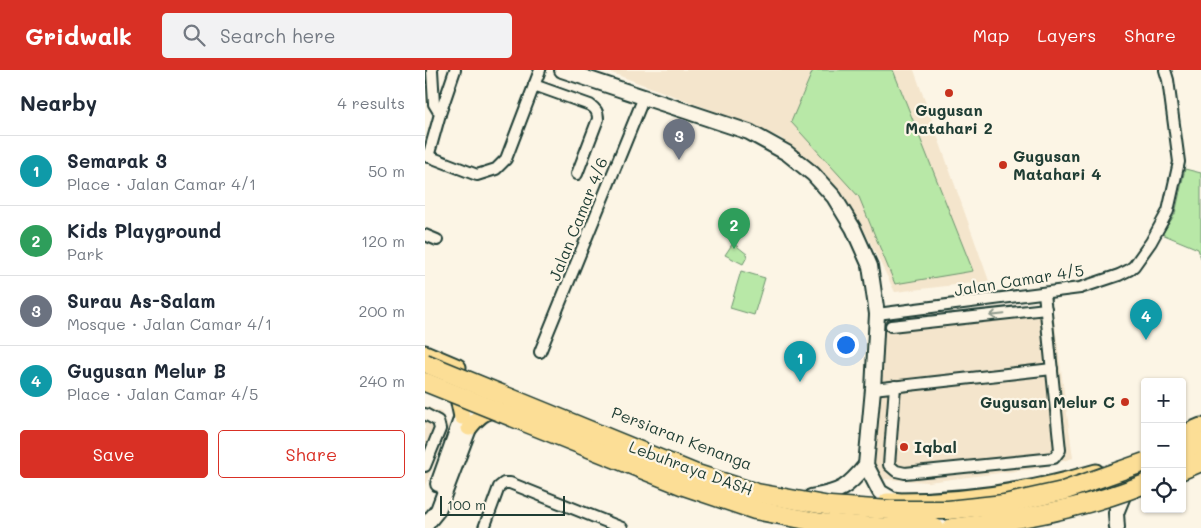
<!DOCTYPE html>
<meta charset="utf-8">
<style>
:root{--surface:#fff;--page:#f2f2f3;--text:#1f2937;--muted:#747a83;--line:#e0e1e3;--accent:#d93025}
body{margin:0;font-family:Mali,sans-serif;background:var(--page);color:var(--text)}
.controls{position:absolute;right:15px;bottom:15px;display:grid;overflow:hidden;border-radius:5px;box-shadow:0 1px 4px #0004}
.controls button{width:45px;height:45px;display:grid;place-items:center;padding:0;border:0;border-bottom:1px solid var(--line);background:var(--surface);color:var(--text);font:25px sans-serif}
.scale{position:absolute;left:15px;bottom:12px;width:125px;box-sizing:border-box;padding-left:5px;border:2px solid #1f3d34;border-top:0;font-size:14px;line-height:18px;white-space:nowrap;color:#1f3d34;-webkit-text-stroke:4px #fcf5e5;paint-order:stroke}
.you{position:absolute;left:420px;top:274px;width:18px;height:18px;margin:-12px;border:4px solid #fff;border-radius:50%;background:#1a73e8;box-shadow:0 0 0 8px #1a73e833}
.badge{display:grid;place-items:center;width:32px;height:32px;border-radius:50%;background:var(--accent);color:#fff;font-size:16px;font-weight:700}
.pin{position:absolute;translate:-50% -41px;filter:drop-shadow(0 1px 2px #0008)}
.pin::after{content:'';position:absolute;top:26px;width:18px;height:15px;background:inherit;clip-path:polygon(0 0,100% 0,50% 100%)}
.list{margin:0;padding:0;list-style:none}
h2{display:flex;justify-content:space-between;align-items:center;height:65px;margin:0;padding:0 20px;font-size:21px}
h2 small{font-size:16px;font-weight:400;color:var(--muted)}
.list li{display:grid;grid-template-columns:32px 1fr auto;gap:15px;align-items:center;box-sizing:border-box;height:70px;padding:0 20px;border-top:1px solid var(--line)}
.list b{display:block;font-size:19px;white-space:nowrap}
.list p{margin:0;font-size:16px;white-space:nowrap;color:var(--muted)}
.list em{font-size:16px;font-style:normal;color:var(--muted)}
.actions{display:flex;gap:10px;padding:15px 20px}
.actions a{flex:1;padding:11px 0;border:1px solid var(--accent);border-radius:5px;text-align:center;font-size:18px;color:var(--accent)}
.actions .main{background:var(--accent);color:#fff}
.icon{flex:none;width:28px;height:28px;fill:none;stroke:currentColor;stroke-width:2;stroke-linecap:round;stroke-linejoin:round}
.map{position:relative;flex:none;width:776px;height:458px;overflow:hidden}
header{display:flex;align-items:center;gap:30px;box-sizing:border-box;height:70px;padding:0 25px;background:var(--accent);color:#fff}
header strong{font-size:24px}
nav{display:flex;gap:28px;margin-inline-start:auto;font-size:18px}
.search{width:350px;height:45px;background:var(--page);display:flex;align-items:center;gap:12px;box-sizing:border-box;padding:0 18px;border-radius:5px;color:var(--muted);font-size:19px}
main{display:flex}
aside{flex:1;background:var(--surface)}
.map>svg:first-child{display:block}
.built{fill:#f4e5cc}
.green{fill:#b8e8a7;stroke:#6c926e}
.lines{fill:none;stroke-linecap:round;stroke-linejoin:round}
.street-casing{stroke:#1f3d34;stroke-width:14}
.secondary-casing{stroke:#1f3d34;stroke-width:18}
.primary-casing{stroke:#1f3d34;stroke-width:19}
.highway-casing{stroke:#1f3d34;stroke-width:21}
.street{stroke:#fcf5e5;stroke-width:10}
.secondary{stroke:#fcf5e5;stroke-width:14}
.primary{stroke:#fcde96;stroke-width:15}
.highway{stroke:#fcde96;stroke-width:18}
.highway-bridge-casing{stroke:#1f3d34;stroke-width:21;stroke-linecap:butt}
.highway-bridge{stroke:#fcde96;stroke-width:18}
.oneway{stroke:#8e998c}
.poi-dot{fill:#c8321e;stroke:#fcf5e5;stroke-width:2}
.labels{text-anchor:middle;stroke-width:4.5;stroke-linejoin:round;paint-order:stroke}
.poi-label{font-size:16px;font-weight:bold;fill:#1f3d34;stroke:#fcf5e5;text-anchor:start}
.street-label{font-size:16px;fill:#1f3d34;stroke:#fcf5e5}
</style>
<header>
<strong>Gridwalk</strong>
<div class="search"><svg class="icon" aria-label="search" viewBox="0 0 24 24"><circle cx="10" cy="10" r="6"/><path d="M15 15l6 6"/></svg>Search here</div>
<nav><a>Map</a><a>Layers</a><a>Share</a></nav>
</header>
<main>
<aside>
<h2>Nearby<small>4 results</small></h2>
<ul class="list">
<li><span class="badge" style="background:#0f9aa8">1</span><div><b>Semarak 3</b><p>Place · Jalan Camar 4/1</p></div><em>50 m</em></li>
<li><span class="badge" style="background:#2e9e5b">2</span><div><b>Kids Playground</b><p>Park</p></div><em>120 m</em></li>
<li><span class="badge" style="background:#6b7280">3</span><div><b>Surau As-Salam</b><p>Mosque · Jalan Camar 4/1</p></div><em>200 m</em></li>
<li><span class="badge" style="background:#0f9aa8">4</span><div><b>Gugusan Melur B</b><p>Place · Jalan Camar 4/5</p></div><em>240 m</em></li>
</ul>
<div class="actions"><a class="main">Save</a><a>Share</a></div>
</aside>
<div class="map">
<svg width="776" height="458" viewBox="0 0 776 458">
<rect width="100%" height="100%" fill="#fcf5e5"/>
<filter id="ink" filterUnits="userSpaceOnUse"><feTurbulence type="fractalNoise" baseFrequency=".02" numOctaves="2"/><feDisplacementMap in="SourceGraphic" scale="10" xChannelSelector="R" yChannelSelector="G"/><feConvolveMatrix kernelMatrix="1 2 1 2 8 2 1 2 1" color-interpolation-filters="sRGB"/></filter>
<g filter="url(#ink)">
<g class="built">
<path d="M179 0H489L564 211 470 222 435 152 402 110 356 68 316 51Z"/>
<path d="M627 234 648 388 615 398 503 412 458 409 449 396 459 251Z"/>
<path d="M0 336 16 342 24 357 0 415Z"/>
</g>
<g class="green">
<path d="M388 0H468L548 201 470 214 434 127 366 52Z"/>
<path d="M760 99 776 103V188L773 179 737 164 750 144Z"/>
<path d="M308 173 323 185 318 194 300 185Z"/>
<path d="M316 201 340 208 329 245 305 238Z"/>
</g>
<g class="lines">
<defs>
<g id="street">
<path d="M7 0 9 34 15 44"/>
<path d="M109 15 165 35C171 39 173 42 173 49L152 104"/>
<path d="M0 85 52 105 71 99 81 89 115 0"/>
<path d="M3 87 15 44 30 0"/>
<path d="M0 165 12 170"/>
<path d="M452 244 655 218 694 205 704 200 709 196 726 172 743 141 754 92 743 10 740 0"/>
<path d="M466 256 621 239"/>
<path d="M115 282 219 27"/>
<path d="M470 316 464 395 471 401 480 403 629 388 635 380 619 223"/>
<path d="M448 319 627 299"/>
<path d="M0 344 13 351 15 359 0 396"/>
<path d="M59 458 74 417 79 413H85L197 458"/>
</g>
<g id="secondary">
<path d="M137 0 324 62 362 83 388 104 409 127 428 158 445 196 452 244 448 319 441 395 455 422 467 429 476 431"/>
<path d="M13 414 40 338"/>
<path d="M386 427C416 422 422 418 441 395"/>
<path d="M0 456 13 440 48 348"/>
<path d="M692 458 691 443 702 416"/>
</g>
<g id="primary">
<path d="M0 283 33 297"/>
<path d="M25 321 33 328 37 347"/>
<path d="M44 358C53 347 59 340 74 340"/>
<path d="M757 364 776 356"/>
<path d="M757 389 776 381"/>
<path d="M688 412 720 402"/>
<path d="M462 431C532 432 603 422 671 402"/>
<path d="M351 434C391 443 431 448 472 448"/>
<path d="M592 440 640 429"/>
</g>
<g id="highway">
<path d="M757 379 776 372"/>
<path d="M757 400 776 392"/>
</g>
</defs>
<use href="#street" class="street-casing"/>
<use href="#secondary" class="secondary-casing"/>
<use href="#primary" class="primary-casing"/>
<use href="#highway" class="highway-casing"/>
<use href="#street" class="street"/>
<use href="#secondary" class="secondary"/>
<use href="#primary" class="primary"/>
<use href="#highway" class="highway"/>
<defs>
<g id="highway-bridge">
<path d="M0 293 269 403 332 423 405 436 465 440H523L579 434 638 421 720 392"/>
<path d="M0 312 256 415 330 440 397 453 466 458H510"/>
<path d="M527 458C594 450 657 439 720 414"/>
</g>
</defs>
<use href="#highway-bridge" class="highway-bridge-casing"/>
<use href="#highway-bridge" class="highway-bridge"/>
</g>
<defs><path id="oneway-shaft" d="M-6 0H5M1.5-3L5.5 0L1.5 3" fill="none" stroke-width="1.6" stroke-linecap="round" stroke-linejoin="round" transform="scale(1.25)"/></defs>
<use class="oneway" href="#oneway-shaft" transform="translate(572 245) rotate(174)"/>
</g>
<g class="poi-dot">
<circle cx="524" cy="23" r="5"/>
<circle cx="578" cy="95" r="5"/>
<circle cx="700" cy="332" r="5"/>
<circle cx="479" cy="377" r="5"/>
</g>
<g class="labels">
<g class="poi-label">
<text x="524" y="46" text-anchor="middle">Gugusan<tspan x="524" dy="18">Matahari 2</tspan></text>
<text x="588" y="92">Gugusan<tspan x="588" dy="18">Matahari 4</tspan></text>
<text x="690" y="338" text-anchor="end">Gugusan Melur C</text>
<text x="489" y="383">Iqbal</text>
</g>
<g class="street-label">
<text transform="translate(153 149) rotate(-68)" y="6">Jalan Camar 4/6</text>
<text transform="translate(594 210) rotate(-9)" y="6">Jalan Camar 4/5</text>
<text transform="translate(257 368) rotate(21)" y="6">Persiaran Kenanga</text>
<text transform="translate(266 398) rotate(20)" y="6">Lebuhraya DASH</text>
</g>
</g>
</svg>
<div class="controls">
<button>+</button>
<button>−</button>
<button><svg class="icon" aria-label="locate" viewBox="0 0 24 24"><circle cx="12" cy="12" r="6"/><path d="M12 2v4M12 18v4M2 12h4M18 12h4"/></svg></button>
</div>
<div class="scale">100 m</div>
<div class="you"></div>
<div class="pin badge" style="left:375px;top:312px;background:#0f9aa8">1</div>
<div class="pin badge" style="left:309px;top:179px;background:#2e9e5b">2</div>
<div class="pin badge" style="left:254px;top:90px;background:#6b7280">3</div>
<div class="pin badge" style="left:721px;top:270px;background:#0f9aa8">4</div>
</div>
</main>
